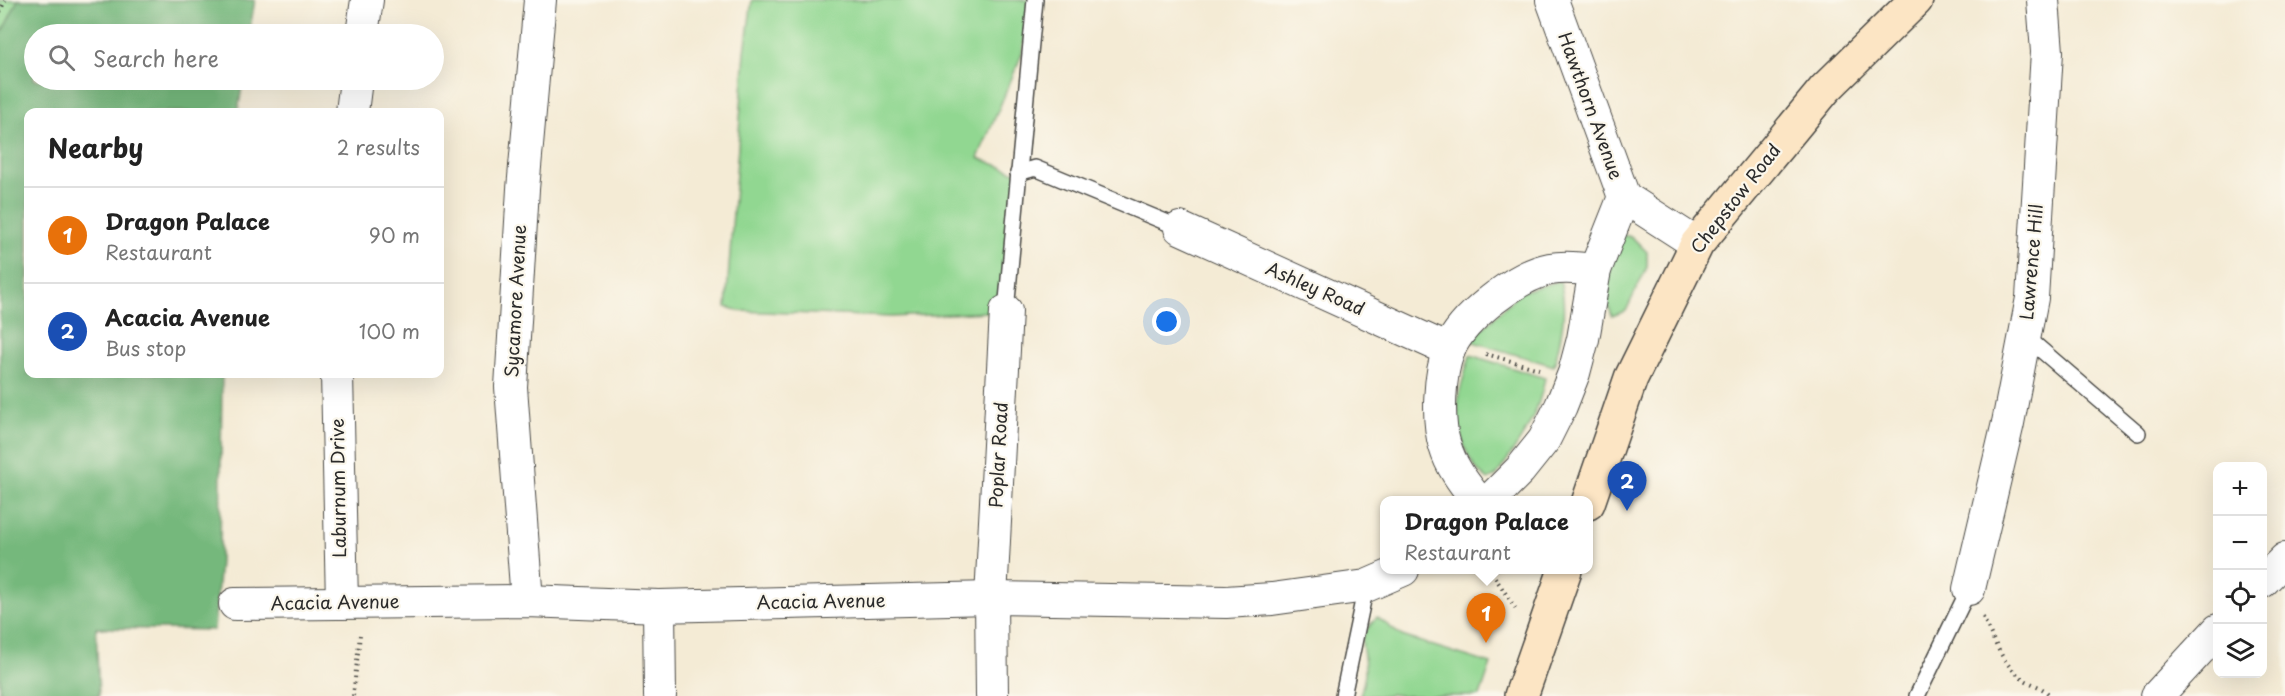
<!DOCTYPE html>
<meta charset="utf-8">
<style>
:root{--surface:#fff;--page:#f6f6f6;--text:#222;--muted:#767676;--line:#e0e0e0;--accent:#d93025}
body{margin:0;font-family:"Playpen Sans",sans-serif;background:var(--page);color:var(--text)}
.controls{position:absolute;right:18px;bottom:18px;display:grid;overflow:hidden;border-radius:12px;box-shadow:0 6px 24px #0002}
.controls button{width:54px;height:54px;display:grid;place-items:center;padding:0;border:0;border-bottom:2px solid var(--line);background:var(--surface);color:var(--text);font:30px sans-serif}
.you{position:absolute;left:1167px;top:322px;width:21px;height:21px;margin:-15px;border:4px solid #fff;border-radius:50%;background:#1a73e8;box-shadow:0 0 0 9px #1a73e833}
.badge{display:grid;place-items:center;width:39px;height:39px;border-radius:50%;background:var(--accent);color:#fff;font-size:20px;font-weight:700}
.pin{position:absolute;translate:-50% -50px;filter:drop-shadow(0 2px 3px #0008)}
.pin::after{content:'';position:absolute;top:32px;width:21px;height:18px;background:inherit;clip-path:polygon(0 0,100% 0,50% 100%)}
.popup{position:absolute;left:1380px;top:496px;width:213px;height:78px;box-sizing:border-box;display:grid;place-content:center;border-radius:12px;background:var(--surface);filter:drop-shadow(0 2px 4px #0005);font-size:20px;white-space:nowrap;color:var(--muted)}
.popup b{font-size:22px;color:var(--text)}
.popup::after{content:'';position:absolute;left:50%;top:100%;margin-left:-12px;border:12px solid transparent;border-top-color:var(--surface)}
.list{margin:0;padding:0;list-style:none}
h2{display:flex;justify-content:space-between;align-items:center;height:78px;margin:0;padding:0 24px;font-size:26px}
h2 small{font-size:20px;font-weight:400;color:var(--muted)}
.list li{display:grid;grid-template-columns:39px 1fr auto;gap:18px;align-items:center;box-sizing:border-box;height:96px;padding:0 24px;border-top:2px solid var(--line)}
.list b{display:block;font-size:22px;white-space:nowrap}
.list p{margin:0;font-size:20px;white-space:nowrap;color:var(--muted)}
.list em{font-size:20px;font-style:normal;color:var(--muted)}
.icon{flex:none;width:33px;height:33px;fill:none;stroke:currentColor;stroke-width:2;stroke-linecap:round;stroke-linejoin:round}
.map{position:relative;flex:none;width:2285px;height:696px;overflow:hidden}
.search{position:absolute;background:var(--surface);box-shadow:0 6px 24px #0002;left:24px;top:24px;width:420px;height:66px;display:flex;align-items:center;gap:15px;box-sizing:border-box;padding:0 21px;border-radius:33px;color:var(--muted);font-size:22px}
.panel{position:absolute;background:var(--surface);box-shadow:0 6px 24px #0002;left:24px;top:108px;width:420px;height:270px;border-radius:12px}
.map>svg:first-child{display:block}
.green{fill:#91d791;stroke:#5e815e;stroke-width:1.5}
.forest{fill:#74b87b;stroke:#507253;stroke-width:1.5}
.lines{fill:none;stroke-linecap:round;stroke-linejoin:round}
.lane-casing{stroke:#494844;stroke-width:18}
.street-casing{stroke:#494844;stroke-width:34}
.secondary-casing{stroke:#494844;stroke-width:36}
.path{stroke:#494844;stroke-width:4;stroke-dasharray:1.5 4.5;stroke-linecap:butt}
.lane{stroke:#fff;stroke-width:15}
.street{stroke:#fff;stroke-width:32}
.secondary{stroke:#fce5c4;stroke-width:33}
.labels{text-anchor:middle;stroke-width:4.5;stroke-linejoin:round;paint-order:stroke}
.street-label{font-size:18px;fill:#2b2b2b;stroke:#fbf7ec}
</style>
<div class="map">
<svg width="2285" height="696" viewBox="0 0 2285 696">
<rect width="100%" height="100%" fill="#fbf7ec"/>
<filter id="ink" filterUnits="userSpaceOnUse"><feTurbulence type="fractalNoise" baseFrequency=".0167" numOctaves="2"/><feDisplacementMap in="SourceGraphic" scale="12" xChannelSelector="R" yChannelSelector="G"/><feConvolveMatrix kernelMatrix="1 2 1 2 8 2 1 2 1" color-interpolation-filters="sRGB"/></filter>
<filter id="wash" filterUnits="userSpaceOnUse"><feTurbulence type="fractalNoise" baseFrequency=".008" numOctaves="4" result="noise"/><feDisplacementMap in="SourceGraphic" scale="24" xChannelSelector="R" yChannelSelector="G"/><feGaussianBlur stdDeviation="1.35" result="paint"/><feColorMatrix in="noise" values="0 0 0 0 0 0 0 0 0 0 0 0 0 0 0 0 0 1.4 0 .05"/><feComposite in="paint" operator="in"/></filter>
<g filter="url(#wash)">
<rect width="100%" height="100%" fill="#f4ebd5"/>
<g class="green">
<path d="M0 0H18L0 37Z"/>
<path d="M752 0H1031L1022 54 978 158 1018 173 1006 311 891 317 740 311 726 307 745 52Z"/>
<path d="M1622 235 1632 237 1647 252V267L1626 311 1612 316 1603 290Z"/>
<path d="M1560 281C1568 309 1561 339 1554 366L1470 341 1520 292Z"/>
<path d="M1470 355 1545 378C1539 416 1517 446 1496 476L1488 480C1466 464 1458 433 1458 407 1458 390 1466 372 1470 355Z"/>
<path d="M1377 617 1402 636 1491 664 1480 696H1404L1390 694 1389 696H1360C1362 687 1366 677 1365 668 1364 638 1354 643 1377 617Z"/>
</g>
<path class="forest" d="M18 0H255L249 34H34V80H243L238 112H28V374H222L220 562 214 630 96 628 99 696H0V37Z"/>
</g>
<g filter="url(#ink)">
<g class="lines">
<defs>
<g id="lane">
<path d="M1018 173 1035 168 1180 228"/>
<path d="M1006 311 1035 0"/>
<path d="M2025 336 2138 433"/>
<path d="M1343 696 1366 586"/>
<path d="M1917 696 1969 589"/>
</g>
<g id="street">
<path d="M1552 0 1624 197 1697 244"/>
<path d="M362 34 367 0"/>
<path d="M352 112 356 80"/>
<path d="M1180 228 1449 350"/>
<path d="M337 374 342 603"/>
<path d="M1477 500C1464 483 1451 467 1445 446 1437 421 1439 374 1449 350 1461 319 1517 275 1550 269 1565 266 1581 268 1595 270"/>
<path d="M1490 500 1520 470 1544 440 1561 406 1574 373 1583 339 1595 270 1624 197"/>
<path d="M2262 582 2285 559"/>
<path d="M1969 589 2008 423 2032 298 2047 52 2043 0"/>
<path d="M527 601 511 387 523 189 540 0"/>
<path d="M235 604 527 601 659 606 991 598 1226 602 1272 599 1366 586 1403 570"/>
<path d="M659 606 660 696"/>
<path d="M992 696 991 598 1006 311"/>
<path d="M2157 696 2218 630"/>
</g>
<g id="secondary">
<path d="M1588 503 1631 378 1697 244 1825 89 1916 0"/>
<path d="M1521 696 1565 570"/>
</g>
</defs>
<use href="#lane" class="lane-casing"/>
<use href="#street" class="street-casing"/>
<use href="#secondary" class="secondary-casing"/>
<g class="path">
<path d="M0 12 5 0"/>
<path d="M1486 354 1539 369"/>
<path d="M1486 570 1492 573 1516 609"/>
<path d="M1983 617C1993 638 2002 664 2022 678 2031 685 2043 686 2050 696"/>
<path d="M353 696 360 635"/>
</g>
<use href="#lane" class="lane"/>
<use href="#street" class="street"/>
<use href="#secondary" class="secondary"/>
</g>
</g>
<g class="labels">
<g class="street-label">
<text transform="translate(1590 106) rotate(70)" y="6">Hawthorn Avenue</text>
<text transform="translate(1736 199) rotate(-52)" y="6">Chepstow Road</text>
<text transform="translate(2032 262) rotate(-85)" y="6">Lawrence Hill</text>
<text transform="translate(1315 289) rotate(24)" y="6">Ashley Road</text>
<text transform="translate(516 301) rotate(-87)" y="6">Sycamore Avenue</text>
<text transform="translate(999 455) rotate(-87)" y="6">Poplar Road</text>
<text transform="translate(339 488) rotate(-91)" y="6">Laburnum Drive</text>
<text transform="translate(821 602) rotate(-1)" y="6">Acacia Avenue</text>
<text transform="translate(335 603) rotate(-1)" y="6">Acacia Avenue</text>
</g>
</g>
</svg>
<div class="controls">
<button>+</button>
<button>−</button>
<button><svg class="icon" aria-label="locate" viewBox="0 0 24 24"><circle cx="12" cy="12" r="6"/><path d="M12 2v4M12 18v4M2 12h4M18 12h4"/></svg></button>
<button><svg class="icon" aria-label="layers" viewBox="0 0 24 24"><path d="M12 4l9 5-9 5-9-5zM3 14l9 5 9-5"/></svg></button>
</div>
<div class="you"></div>
<div class="pin badge" style="left:1486px;top:643px;background:#e8710a">1</div>
<div class="popup"><b>Dragon Palace</b>Restaurant</div>
<div class="pin badge" style="left:1627px;top:511px;background:#1a4fb4">2</div>
<div class="search"><svg class="icon" aria-label="search" viewBox="0 0 24 24"><circle cx="10" cy="10" r="6"/><path d="M15 15l6 6"/></svg>Search here</div>
<section class="panel">
<h2>Nearby<small>2 results</small></h2>
<ul class="list">
<li><span class="badge" style="background:#e8710a">1</span><div><b>Dragon Palace</b><p>Restaurant</p></div><em>90 m</em></li>
<li><span class="badge" style="background:#1a4fb4">2</span><div><b>Acacia Avenue</b><p>Bus stop</p></div><em>100 m</em></li>
</ul>
</section>
</div>
